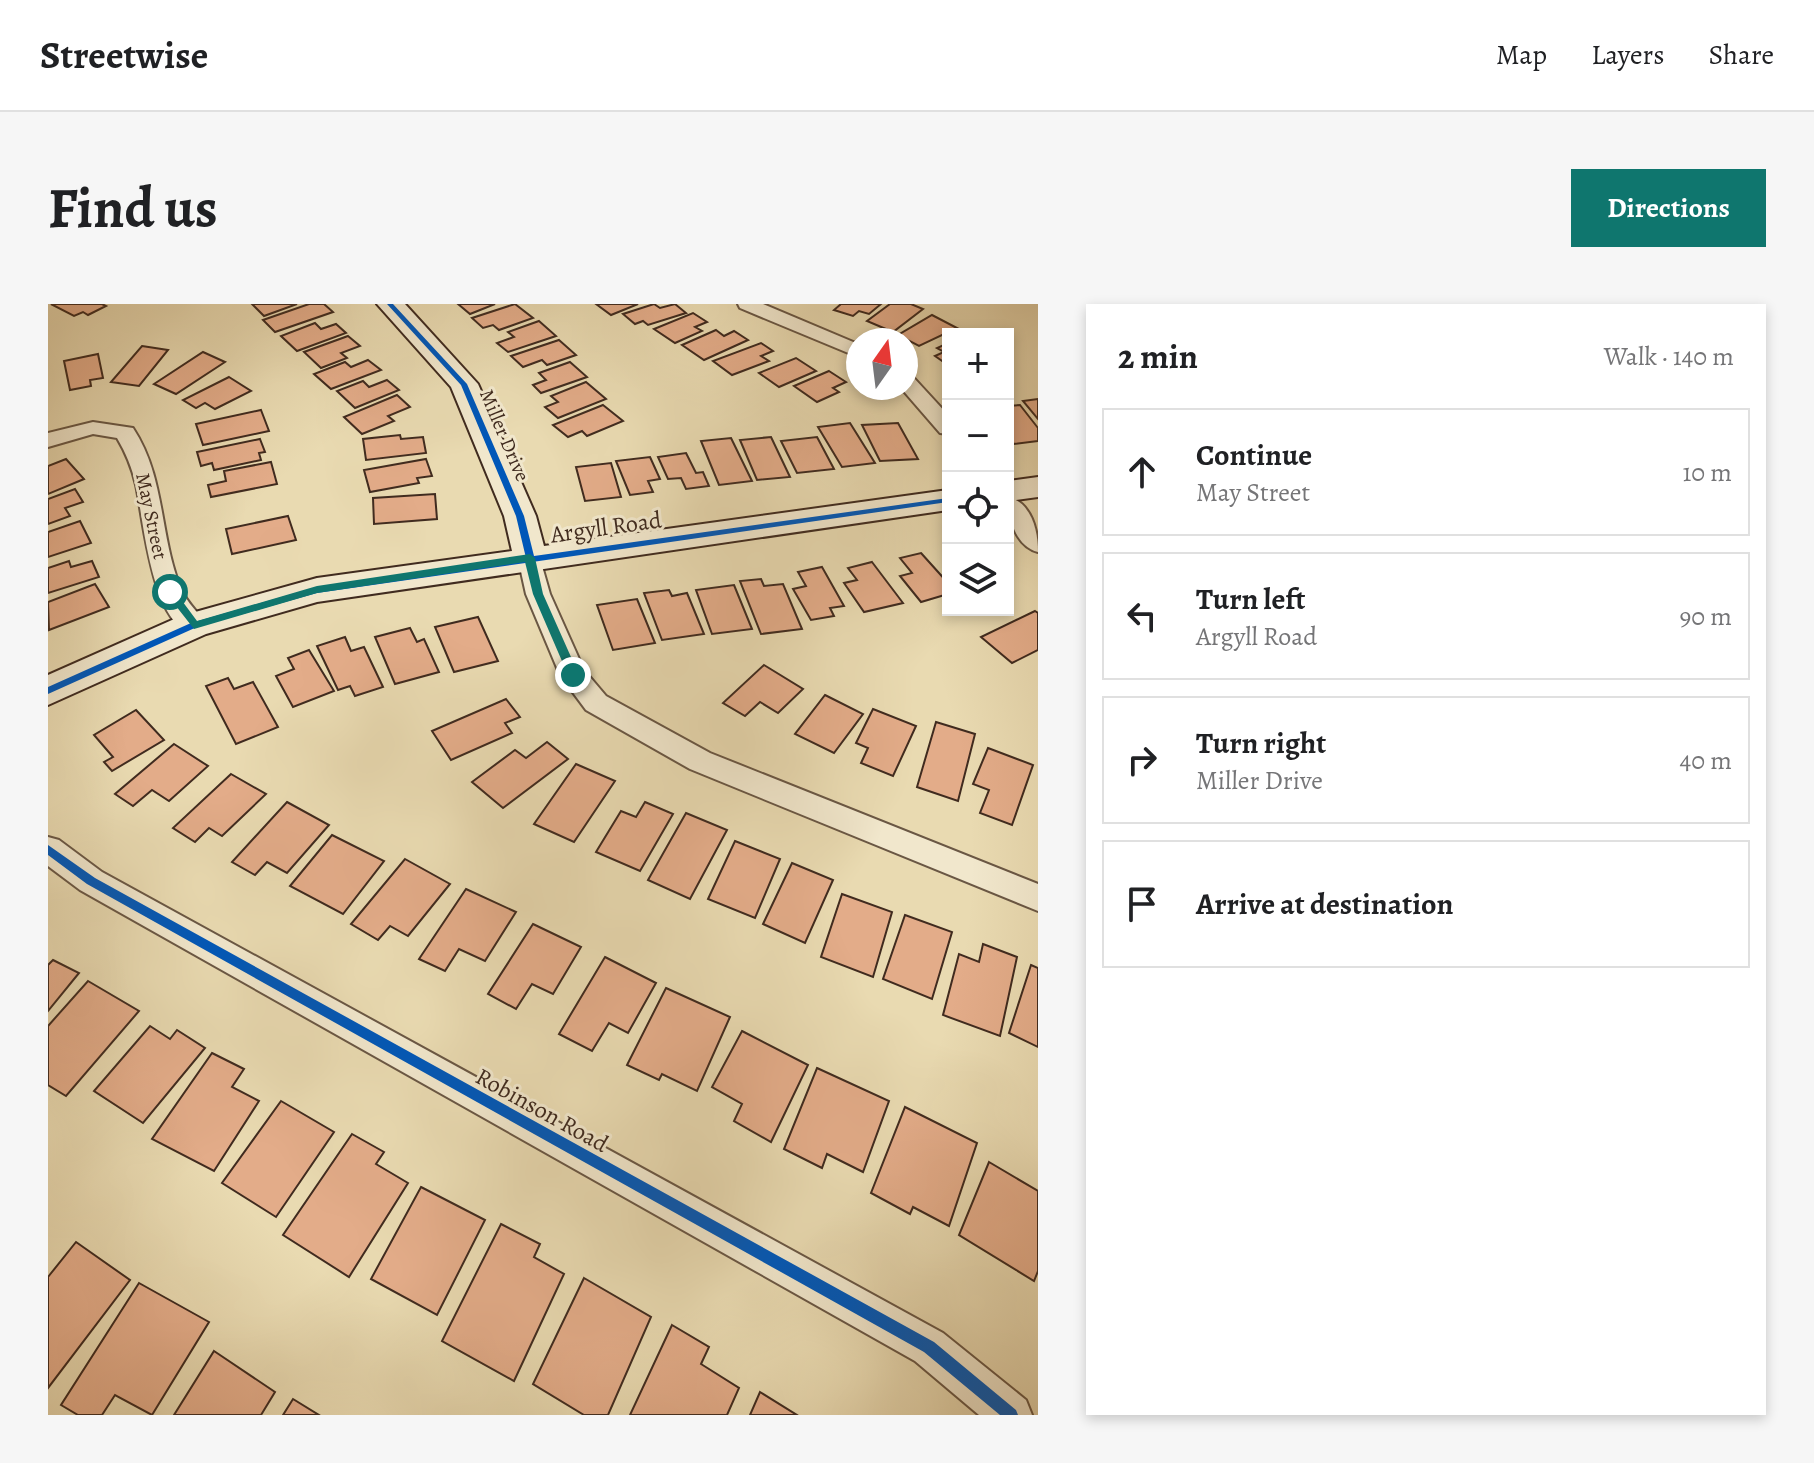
<!DOCTYPE html>
<meta charset="utf-8">
<style>
:root{--surface:#fff;--page:#f6f6f6;--text:#202124;--muted:#757577;--line:#e0e0e0;--accent:#0f766e}
body{margin:0;font-family:Alegreya,serif;background:var(--page);color:var(--text)}
.controls{position:absolute;right:24px;top:24px;display:grid;overflow:hidden;border-radius:0px;box-shadow:0 4px 12px #0003}
.controls button{width:72px;height:72px;display:grid;place-items:center;padding:0;border:0;border-bottom:2px solid var(--line);background:var(--surface);color:var(--text);font:40px sans-serif}
.compass{position:absolute;left:798px;top:24px;width:72px;height:72px;border-radius:50%;background:var(--surface);box-shadow:0 4px 12px #0003;rotate:14deg}
.stop{position:absolute;width:24px;height:24px;margin:-18px;border:6px solid #0f766e;border-radius:50%;background:#fff}
.stop.end{background:#0f766e;border-color:#fff;box-shadow:0 2px 8px #0008}
.list{margin:0;padding:0;list-style:none}
h2{display:flex;justify-content:space-between;align-items:center;height:104px;margin:0;padding:0 32px;font-size:34px}
h2 small{font-size:26px;font-weight:400;color:var(--muted)}
.list li{display:grid;grid-template-columns:52px 1fr auto;gap:24px;align-items:center;box-sizing:border-box;height:128px;margin:0 16px 16px;padding:0 16px;border:2px solid var(--line);border-radius:0px}
.list b{display:block;font-size:30px;white-space:nowrap}
.list p{margin:0;font-size:26px;white-space:nowrap;color:var(--muted)}
.list em{font-size:26px;font-style:normal;color:var(--muted)}
.icon{flex:none;width:44px;height:44px;fill:none;stroke:currentColor;stroke-width:2;stroke-linecap:round;stroke-linejoin:round}
.map{position:relative;flex:none;width:990px;height:1111px;overflow:hidden;border-radius:0px}
header{display:flex;align-items:center;gap:48px;box-sizing:border-box;height:112px;padding:0 40px;background:var(--surface);border-bottom:2px solid var(--line)}
header strong{font-size:38px}
nav{display:flex;gap:44px;margin-inline-start:auto;font-size:28px}
.intro{display:flex;align-items:center;justify-content:space-between;box-sizing:border-box;height:192px;padding:0 48px}
h1{margin:0;font-size:56px}
.button{padding:20px 36px;border-radius:0px;background:var(--accent);color:#fff;font-size:28px;font-weight:700}
main{display:flex;gap:48px;padding:0 48px}
aside{flex:1;background:var(--surface);border-radius:0px;box-shadow:0 4px 12px #0003}
.map>svg:first-child{display:block}
.building{fill:#e3ac89;stroke:#402b1f;stroke-width:2}
.lines{fill:none;stroke-linecap:round;stroke-linejoin:round}
.street-casing{stroke:#6a5744;stroke-width:4}
.secondary-casing{stroke:#402b1f;stroke-width:4}
.street{fill:#f1e7cc;fill-rule:evenodd}
.secondary{fill:#f1e7cc;fill-rule:evenodd}
.cycleway-casing{stroke:#f1e7cc;stroke-width:5}
.cycleway{fill:#0057b8;fill-rule:evenodd}
.route{fill:#0f766e}
.labels{text-anchor:middle;stroke-width:6;stroke-linejoin:round;paint-order:stroke}
.far-street-label{font-size:20px;fill:#402b1f;stroke:#f1e7cc}
.street-label{font-size:24px;fill:#402b1f;stroke:#f1e7cc}
</style>
<header>
<strong>Streetwise</strong>
<nav><a>Map</a><a>Layers</a><a>Share</a></nav>
</header>
<div class="intro"><h1>Find us</h1><a class="button">Directions</a></div>
<main>
<div class="map">
<svg width="990" height="1111" viewBox="0 0 990 1111">
<rect width="100%" height="100%" fill="#e9dab1"/>
<filter id="stains"><feTurbulence type="fractalNoise" baseFrequency=".0025" numOctaves="4"/><feColorMatrix values="0 0 0 0 .2 0 0 0 0 .09 0 0 0 0 .02 0 0 0 .5 -.17"/></filter>
<radialGradient id="worn" r=".72"><stop offset=".6" stop-color="#630" stop-opacity="0"/><stop offset="1" stop-color="#630" stop-opacity=".3"/></radialGradient>
<g class="building">
<path d="M3 0H54L58 2 40 11 35 8 26 12Z"/>
<path d="M204 0H249L216 12Z"/>
<path d="M261 0H276L285 8 227 28 215 16Z"/>
<path d="M410 0H447L422 10Z"/>
<path d="M467 0 485 14 451 26 445 21 435 24 424 14Z"/>
<path d="M548 0H590L563 11Z"/>
<path d="M606 0 612 4 627 0 638 9 600 21 595 17 587 20 575 10Z"/>
<path d="M793 0H833L821 10 811 7 805 12 786 6Z"/>
<path d="M842 0H863L875 5 845 28 819 17Z"/>
<path d="M645 9 659 18 647 23 654 27 627 39 606 25Z"/>
<path d="M884 11 909 24 871 42 850 31Z"/>
<path d="M491 17 508 32 460 48 449 39 466 33 460 28Z"/>
<path d="M267 19 273 25 288 20 298 29 249 47 233 32Z"/>
<path d="M668 26 676 32 686 27 700 36 656 56 634 41Z"/>
<path d="M300 32 312 42 293 49 299 54 273 64 256 48Z"/>
<path d="M511 36 528 51 499 61 494 56 475 63 463 52Z"/>
<path d="M713 39 725 47 713 52 721 57 684 71 665 57Z"/>
<path d="M900 39V61L887 52 896 48 889 44Z"/>
<path d="M94 42 120 46 91 82 63 78Z"/>
<path d="M155 48 177 58 128 90 106 80Z"/>
<path d="M50 50 55 74 42 76 43 82 22 86 16 57Z"/>
<path d="M748 54 768 67 731 83 711 69Z"/>
<path d="M320 56 333 66 283 85 266 70 297 58 303 63Z"/>
<path d="M522 58 539 73 493 89 485 81 498 76 491 69Z"/>
<path d="M781 67 798 78 785 84 791 88 769 98 746 82Z"/>
<path d="M181 73 203 87 167 105 157 99 148 104 135 96Z"/>
<path d="M339 76 351 86 307 104 289 87 315 77 321 83Z"/>
<path d="M538 78 558 95 510 114 497 103 510 98 503 92Z"/>
<path d="M349 91 362 103 340 112 346 117 314 130 296 113Z"/>
<path d="M990 95V115L975 97Z"/>
<path d="M555 101 575 117 539 132 534 127 520 133 505 121Z"/>
<path d="M972 101 990 124V137L966 140 960 133V102Z"/>
<path d="M213 106 221 127 155 141 148 120Z"/>
<path d="M802 119 827 159 794 163 770 123Z"/>
<path d="M850 119 870 155 832 157 814 121Z"/>
<path d="M352 131 353 135 375 133 378 149 318 156 315 135Z"/>
<path d="M723 133 742 173 709 176 692 136Z"/>
<path d="M769 133 786 165 749 169 733 137Z"/>
<path d="M683 134 704 177 671 181 653 137Z"/>
<path d="M212 135 217 148 211 149 213 156 166 166 164 159 153 162 149 148Z"/>
<path d="M638 149 648 169 655 168 661 182 638 185 633 174 620 175 610 153Z"/>
<path d="M602 153 612 175 600 177 605 188 582 191 568 157Z"/>
<path d="M18 155 36 175 0 190V162Z"/>
<path d="M378 155 384 172 369 174 371 179 322 188 316 166Z"/>
<path d="M223 158 229 180 163 193 160 181 178 177 176 167Z"/>
<path d="M563 159 573 193 537 197 528 163Z"/>
<path d="M27 185 35 198 17 204 22 212 0 220V195Z"/>
<path d="M387 190 389 215 326 220 325 194Z"/>
<path d="M240 212 248 236 184 250 178 225Z"/>
<path d="M32 217 43 239 0 253V228Z"/>
<path d="M873 249 900 279V290L873 298 852 272 864 269 852 254Z"/>
<path d="M21 257 23 263 44 257 51 273 0 289V264Z"/>
<path d="M824 258 855 299 816 308 796 279 809 276 800 264Z"/>
<path d="M774 263 796 302 782 304 786 312 763 316 745 285 758 282 750 268Z"/>
<path d="M713 275 716 282 735 280 754 325 713 330 692 277Z"/>
<path d="M47 280 61 303 1 326 0 298Z"/>
<path d="M686 281 704 325 664 330 648 286Z"/>
<path d="M621 286 624 292 639 289 656 330 614 336 596 289Z"/>
<path d="M589 295 607 339 565 346 549 301Z"/>
<path d="M987 307 990 309V346L964 359 933 333Z"/>
<path d="M430 313 450 357 406 368 387 323Z"/>
<path d="M362 324 369 338 376 335 391 368 347 380 327 333Z"/>
<path d="M297 333 303 347 316 343 335 383 307 392 302 382 290 386 269 342Z"/>
<path d="M261 346 286 387 245 403 228 372 246 365 240 354Z"/>
<path d="M716 361 755 385 730 409 712 398 697 412 675 399Z"/>
<path d="M180 374 186 385 205 378 230 423 188 440 158 382Z"/>
<path d="M777 391 815 410 786 449 747 430Z"/>
<path d="M458 395 472 413 457 419 464 429 403 456 384 427Z"/>
<path d="M825 405 868 422 845 472 813 459 820 444 808 439Z"/>
<path d="M88 406 116 436 64 467 56 458 65 453 46 431Z"/>
<path d="M888 418 927 430 910 497 869 483Z"/>
<path d="M499 438 520 455 455 504 424 478 467 446 478 454Z"/>
<path d="M126 440 160 462 121 497 104 486 85 502 67 490Z"/>
<path d="M940 444 985 461 964 521 932 509 941 486 925 480Z"/>
<path d="M528 460 567 477 526 538 486 520Z"/>
<path d="M183 470 218 490 174 532 161 524 147 538 125 524Z"/>
<path d="M239 498 281 521 239 569 219 558 207 571 184 558Z"/>
<path d="M597 498 625 510 592 567 548 548 573 507 588 513Z"/>
<path d="M638 509 679 526 642 595 600 576Z"/>
<path d="M284 531 336 557 295 610 242 582Z"/>
<path d="M687 537 732 555 707 614 660 595Z"/>
<path d="M357 555 402 580 360 632 342 622 330 636 303 620Z"/>
<path d="M744 559 785 576 757 639 715 620Z"/>
<path d="M418 585 468 608 437 657 411 645 397 667 371 655Z"/>
<path d="M794 590 844 608 825 673 773 653Z"/>
<path d="M857 611 904 628 884 695 835 675Z"/>
<path d="M485 620 533 643 505 690 484 680 468 705 440 690Z"/>
<path d="M935 640 969 653 952 732 895 711 911 650 931 658Z"/>
<path d="M557 653 608 679 580 729 561 719 544 747 511 730Z"/>
<path d="M5 656 31 669 0 707V661Z"/>
<path d="M983 661 990 664V743L961 729Z"/>
<path d="M40 677 91 707 18 792 0 781V722Z"/>
<path d="M618 684 682 713 649 787 614 770 611 776 579 761Z"/>
<path d="M102 722 122 735 129 726 157 744 95 819 46 787Z"/>
<path d="M694 727 760 761 723 838 686 817 694 800 664 783Z"/>
<path d="M164 749 196 765 184 783 211 797 166 867 104 835Z"/>
<path d="M769 764 841 797 815 868 779 850 774 864 736 845Z"/>
<path d="M233 797 286 828 228 913 174 879Z"/>
<path d="M857 803 929 839 901 922 865 903 862 910 823 889Z"/>
<path d="M304 830 336 848 328 860 360 879 301 973 235 931Z"/>
<path d="M941 858 990 887V967L986 977 911 931Z"/>
<path d="M373 883 437 916 389 1011 323 975Z"/>
<path d="M453 920 492 940 486 953 516 970 466 1077 394 1037Z"/>
<path d="M28 938 82 976 0 1084V973Z"/>
<path d="M536 974 603 1013 560 1111H536L485 1080Z"/>
<path d="M91 979 161 1018 104 1111 67 1091 54 1111H30L13 1101Z"/>
<path d="M624 1021 661 1043 653 1060 691 1084 679 1111H582Z"/>
<path d="M166 1047 227 1088 213 1111H126Z"/>
<path d="M712 1088 749 1111H702Z"/>
<path d="M245 1095 271 1111H235Z"/>
</g>
<g class="lines">
<defs>
<g id="street">
<path d="M690 0H715L810 40V53L692 4Z"/>
<path d="M858 71 865 73 900 111V130L892 129 853 84H858Z"/>
<path d="M45 118 85 124C118 174 111 232 133 285 139 299 151 309 159 321L155 327C105 342 95 211 88 181 84 164 78 149 69 134L45 130 0 143V129Z"/>
<path d="M960 193C984 199 990 227 990 248 967 242 960 213 960 193Z"/>
<path d="M482 246 490 248 502 290 536 366 558 392 662 449 990 580V607L642 465 538 406 512 371 478 290 470 254 474 248Z"/>
<path d="M0 533 11 536 54 568 895 1029 978 1096 984 1111H931L867 1057 32 586 0 562Z"/>
</g>
<g id="secondary">
<path d="M329 0H357L430 80 488 212 496 242 900 186V206L269 298 158 330 0 401V371L133 312 269 274 464 247 456 212 403 83Z"/>
<path d="M990 173V193L960 197V177Z"/>
</g>
</defs>
<use href="#street" class="street-casing"/>
<use href="#secondary" class="secondary-casing"/>
<use href="#street" class="street"/>
<use href="#secondary" class="secondary"/>
<defs>
<g id="cycleway">
<path d="M339 0H345L419 80 476 212 486 252 900 194V198L269 289 149 323 0 390V383L143 319 269 283 478 254 468 212 413 81Z"/>
<path d="M0 541 47 574 886 1038 968 1106 970 1111H952L876 1048 39 580 0 551Z"/>
</g>
</defs>
<use href="#cycleway" class="cycleway-casing"/>
<use href="#cycleway" class="cycleway"/>
</g>
<path class="route" d="M482 250 487 254 495 290 531 371 529 374 520 371 485 290 477 258 269 289 146 325 117 288 126 286 149 317 269 282Z"/>
<g class="labels">
<g class="far-street-label">
<text transform="translate(457 131) rotate(67)" y="7">Miller Drive</text>
<text transform="translate(104 212) rotate(78)" y="7">May Street</text>
</g>
<g class="street-label">
<text transform="translate(558 223) rotate(-8)" y="8">Argyll Road</text>
<text transform="translate(494 806) rotate(29)" y="8">Robinson Road</text>
</g>
</g>
<rect width="100%" height="100%" filter="url(#stains)"/>
<rect width="100%" height="100%" fill="url(#worn)"/>
</svg>
<div class="controls">
<button>+</button>
<button>−</button>
<button><svg class="icon" aria-label="locate" viewBox="0 0 24 24"><circle cx="12" cy="12" r="6"/><path d="M12 2v4M12 18v4M2 12h4M18 12h4"/></svg></button>
<button><svg class="icon" aria-label="layers" viewBox="0 0 24 24"><path d="M12 4l9 5-9 5-9-5zM3 14l9 5 9-5"/></svg></button>
</div>
<svg class="compass" viewBox="-18 -18 36 36"><path d="M0-13l5 13h-10z" fill="#e53935"/><path d="M0 13l5-13h-10z" fill="#757577"/></svg>
<div class="stop" style="left:122px;top:288px"></div>
<div class="stop end" style="left:525px;top:371px"></div>
</div>
<aside>
<h2>2 min<small>Walk · 140 m</small></h2>
<ul class="list">
<li><svg class="icon" aria-label="ahead" viewBox="0 0 24 24"><path d="M12 20V5M6 11l6-6 6 6"/></svg><div><b>Continue</b><p>May Street</p></div><em>10 m</em></li>
<li><svg class="icon" aria-label="left" viewBox="0 0 24 24"><path d="M17 20v-9H6M10 6l-5 5 5 5"/></svg><div><b>Turn left</b><p>Argyll Road</p></div><em>90 m</em></li>
<li><svg class="icon" aria-label="right" viewBox="0 0 24 24"><path d="M7 20v-9h11M14 6l5 5-5 5"/></svg><div><b>Turn right</b><p>Miller Drive</p></div><em>40 m</em></li>
<li><svg class="icon" aria-label="arrive" viewBox="0 0 24 24"><path d="M6 21V4h12l-3 4 3 4H6"/></svg><div><b>Arrive at destination</b></div></li>
</ul>
</aside>
</main>
